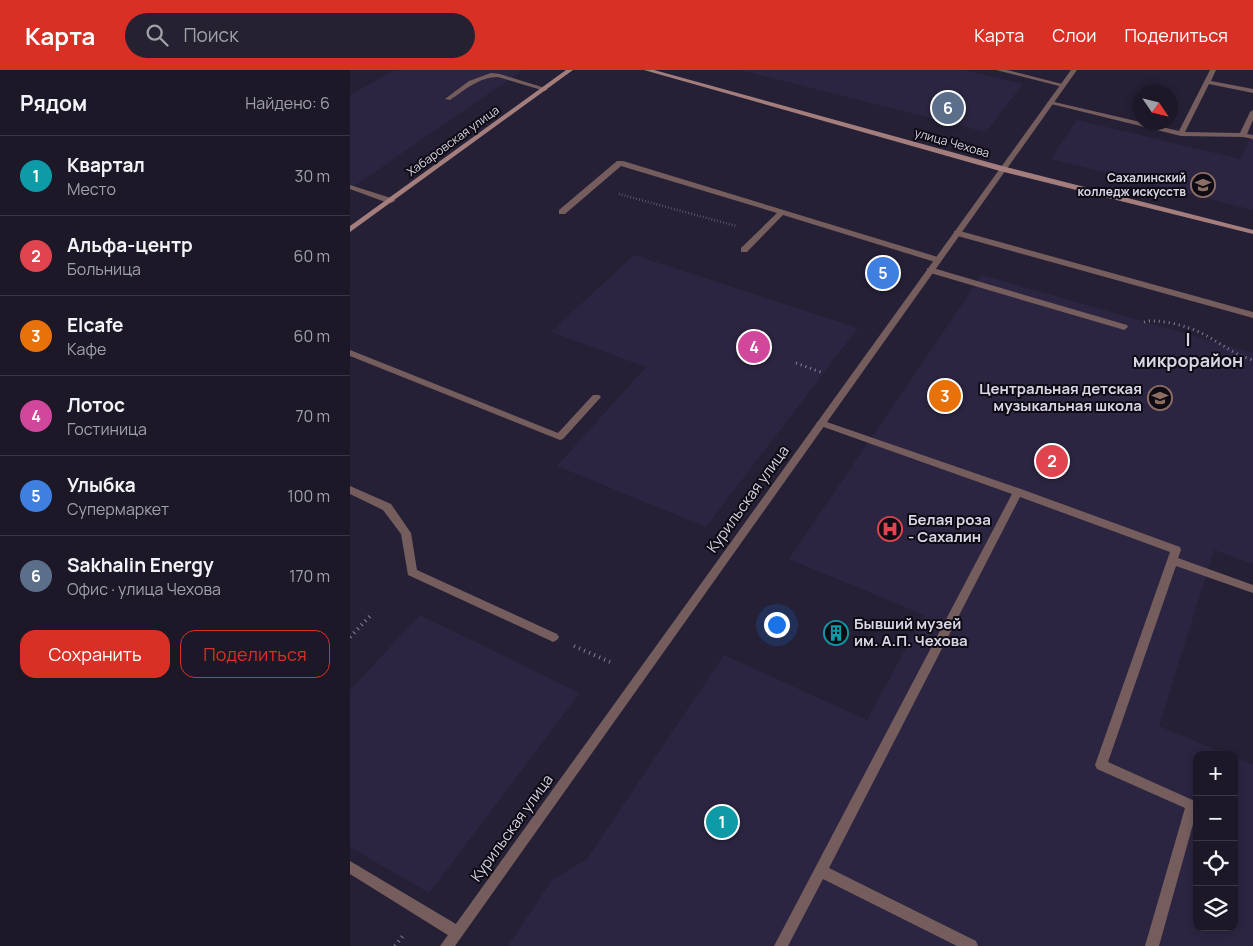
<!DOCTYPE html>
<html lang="ru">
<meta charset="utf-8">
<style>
:root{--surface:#1c1828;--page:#252130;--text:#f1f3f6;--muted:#a0a0a8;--line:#3a3745;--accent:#d93025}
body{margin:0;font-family:Manrope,sans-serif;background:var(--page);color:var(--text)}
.controls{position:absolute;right:15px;bottom:15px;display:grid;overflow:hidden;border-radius:10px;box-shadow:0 2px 8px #0003}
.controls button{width:45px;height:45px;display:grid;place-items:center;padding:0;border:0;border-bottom:1px solid var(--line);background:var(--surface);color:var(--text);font:25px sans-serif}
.compass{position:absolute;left:783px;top:15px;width:45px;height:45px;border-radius:50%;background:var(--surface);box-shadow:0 2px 8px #0003;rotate:125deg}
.you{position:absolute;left:426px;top:554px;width:18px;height:18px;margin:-12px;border:4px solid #fff;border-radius:50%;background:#1a73e8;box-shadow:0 0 0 8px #1a73e833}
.badge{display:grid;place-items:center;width:32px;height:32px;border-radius:50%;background:var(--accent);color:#fff;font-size:16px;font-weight:700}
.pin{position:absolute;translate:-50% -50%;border:2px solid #fff;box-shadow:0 1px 5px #0006}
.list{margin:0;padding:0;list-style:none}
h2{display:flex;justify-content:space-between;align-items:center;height:65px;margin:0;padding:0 20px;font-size:21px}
h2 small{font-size:16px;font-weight:400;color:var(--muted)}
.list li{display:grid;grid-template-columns:32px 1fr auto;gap:15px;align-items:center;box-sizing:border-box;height:80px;padding:0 20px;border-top:1px solid var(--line)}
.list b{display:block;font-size:19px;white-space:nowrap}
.list p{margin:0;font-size:16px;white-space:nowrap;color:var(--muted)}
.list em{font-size:16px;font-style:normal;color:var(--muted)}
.actions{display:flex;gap:10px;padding:15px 20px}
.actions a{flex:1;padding:11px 0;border:1px solid var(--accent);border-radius:15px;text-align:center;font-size:18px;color:var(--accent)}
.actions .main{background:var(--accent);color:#fff}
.icon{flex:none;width:28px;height:28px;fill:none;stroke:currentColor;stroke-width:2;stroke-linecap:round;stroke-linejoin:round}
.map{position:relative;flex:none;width:903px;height:876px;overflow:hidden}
header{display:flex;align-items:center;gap:30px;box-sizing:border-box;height:70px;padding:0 25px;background:var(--accent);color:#fff}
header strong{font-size:24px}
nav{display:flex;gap:28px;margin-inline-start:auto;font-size:18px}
.search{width:350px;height:45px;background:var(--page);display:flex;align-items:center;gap:12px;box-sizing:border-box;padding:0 18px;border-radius:28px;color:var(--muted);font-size:19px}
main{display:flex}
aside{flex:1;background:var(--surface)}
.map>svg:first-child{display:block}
.built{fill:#2c2541}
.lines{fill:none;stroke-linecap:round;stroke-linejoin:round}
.path-far2{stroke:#858193;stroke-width:2.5;stroke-dasharray:0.5 2.5;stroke-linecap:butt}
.path-far1{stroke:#858193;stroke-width:3;stroke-dasharray:1 4;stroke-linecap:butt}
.path{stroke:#858193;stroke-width:4;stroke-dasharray:1 4.5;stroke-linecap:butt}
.lane{fill:#755d5d;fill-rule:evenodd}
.street{fill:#755d5d;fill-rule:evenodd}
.secondary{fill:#a37e7d;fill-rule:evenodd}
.labels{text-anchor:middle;stroke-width:4;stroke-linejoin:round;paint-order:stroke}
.far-street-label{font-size:12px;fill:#d7d4e3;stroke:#0e0b15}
.far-poi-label{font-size:12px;font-weight:bold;fill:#d7d4e3;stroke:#0e0b15;text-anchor:end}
.poi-label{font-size:15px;font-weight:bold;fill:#d7d4e3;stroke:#0e0b15;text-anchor:start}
.street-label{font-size:15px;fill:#d7d4e3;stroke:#0e0b15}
.quarter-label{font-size:18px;font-weight:bold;fill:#d7d4e3;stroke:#0e0b15}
</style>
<header>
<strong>Карта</strong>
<div class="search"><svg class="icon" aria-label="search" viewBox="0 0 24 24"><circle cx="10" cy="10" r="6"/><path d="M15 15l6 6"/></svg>Поиск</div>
<nav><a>Карта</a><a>Слои</a><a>Поделиться</a></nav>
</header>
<main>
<aside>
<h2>Рядом<small>Найдено: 6</small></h2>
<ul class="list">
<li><span class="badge" style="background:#0f9aa8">1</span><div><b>Квартал</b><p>Место</p></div><em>30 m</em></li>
<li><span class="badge" style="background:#e0444e">2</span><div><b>Альфа-центр</b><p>Больница</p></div><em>60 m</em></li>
<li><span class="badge" style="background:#e8710a">3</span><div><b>Elcafe</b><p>Кафе</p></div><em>60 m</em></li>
<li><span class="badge" style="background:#d1479c">4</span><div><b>Лотос</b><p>Гостиница</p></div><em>70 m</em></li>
<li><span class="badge" style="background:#3f7fe0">5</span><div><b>Улыбка</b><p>Супермаркет</p></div><em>100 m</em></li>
<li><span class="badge" style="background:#5c6f8a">6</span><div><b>Sakhalin Energy</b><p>Офис · улица Чехова</p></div><em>170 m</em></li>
</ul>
<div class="actions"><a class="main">Сохранить</a><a>Поделиться</a></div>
</aside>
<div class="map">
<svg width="903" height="876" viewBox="0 0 903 876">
<rect width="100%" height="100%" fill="#252035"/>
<g class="built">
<path d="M45 0H173L0 119V25Z"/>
<path d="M390 0H614L673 14 636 62Z"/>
<path d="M727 50 890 89 903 63V140L701 89Z"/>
<path d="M284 185 508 258 356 457 207 396 296 297 201 262Z"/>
<path d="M632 205 903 283V494L864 480 809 656 879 685H847V857H884V687L903 694V876H158L202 810 237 789 374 585 517 650 574 545 439 489Z"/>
<path d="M70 545 230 623 79 823 0 777V620Z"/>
</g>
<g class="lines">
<path class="path-far2" d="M269 124 386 156"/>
<g class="path-far1">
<path d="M794 252C807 248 838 256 851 263 870 272 882 284 903 290"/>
<path d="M446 293 473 303"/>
</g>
<g class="path">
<path d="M0 567 22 544"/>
<path d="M224 576 260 592"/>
<path d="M45 876 55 863"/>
</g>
<g class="lane">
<path d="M646 0H657L716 15 713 17Z"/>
<path d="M860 0H866L861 11 903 19V23L859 14 835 62 890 63 900 42 903 40V50L897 64 903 65V69L893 67 831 66 697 33 700 31 829 61Z"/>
<path d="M141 3 150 4 198 19 195 21 148 7C129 7 115 20 100 30L95 29 119 11Z"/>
<path d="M267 91H273L591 188 592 190 588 192H585L433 145 397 182H391V178L427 143 271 96 215 144H209V140Z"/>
<path d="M0 115 44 129 45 131 41 133H38L0 119Z"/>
<path d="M604 161H610L903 242V248L604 165Z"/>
<path d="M577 198H583L777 255 778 257 774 260 771 259 577 202Z"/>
<path d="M0 280 208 363 243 325H249L251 327 213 369 210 370 0 286Z"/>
<path d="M471 350 671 419 830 477 831 480 828 488 903 515V523L826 496 758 692 847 732V740L809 876H795L835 738 747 699 745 695 820 482 670 427 479 798 626 871 628 876H607L473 809 438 876H424L662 424 468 355 466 353Z"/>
<path d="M0 416 41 434 61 463 67 500 207 564 209 567 207 570 203 572 199 570 58 505 51 464 33 440 0 424Z"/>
<path d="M0 791 111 857 113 862 111 867 106 869 101 867 0 804Z"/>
</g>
<path class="street" d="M721 0H727L105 876H90Z"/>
<g class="secondary">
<path d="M216 0H223L0 162V156Z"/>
<path d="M294 0H304L656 97 903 160V164L650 101Z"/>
</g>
</g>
<defs>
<symbol id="university-ring" viewBox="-11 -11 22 22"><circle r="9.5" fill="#0e0b15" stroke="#8d6e63" stroke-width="1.5"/><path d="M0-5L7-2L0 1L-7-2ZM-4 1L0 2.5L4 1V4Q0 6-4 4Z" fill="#8d6e63"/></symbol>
<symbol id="school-ring" viewBox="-11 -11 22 22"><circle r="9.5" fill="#0e0b15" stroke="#8d6e63" stroke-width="1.5"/><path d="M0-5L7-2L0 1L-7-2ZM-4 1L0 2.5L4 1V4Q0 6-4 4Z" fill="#8d6e63"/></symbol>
<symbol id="hospital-ring" viewBox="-11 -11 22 22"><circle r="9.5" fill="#0e0b15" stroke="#e0444e" stroke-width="1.5"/><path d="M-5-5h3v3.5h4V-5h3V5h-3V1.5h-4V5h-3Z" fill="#e0444e"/></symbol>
<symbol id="building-ring" viewBox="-11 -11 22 22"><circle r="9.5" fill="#0e0b15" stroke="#0f9aa8" stroke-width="1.5"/><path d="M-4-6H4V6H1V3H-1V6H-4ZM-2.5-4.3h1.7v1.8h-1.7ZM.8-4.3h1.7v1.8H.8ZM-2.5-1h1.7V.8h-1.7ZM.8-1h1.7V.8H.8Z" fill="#0f9aa8"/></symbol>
</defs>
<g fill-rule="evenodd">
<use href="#university-ring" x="839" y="101" width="28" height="28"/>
<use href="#school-ring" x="796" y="314" width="28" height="28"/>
<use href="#hospital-ring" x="526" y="445" width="28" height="28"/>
<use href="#building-ring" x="472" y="549" width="28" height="28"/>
</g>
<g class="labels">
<g class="far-street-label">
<text transform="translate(103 71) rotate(-36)" y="4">Хабаровская улица</text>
<text transform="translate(602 73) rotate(16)" y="4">улица Чехова</text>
</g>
<g class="far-poi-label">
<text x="836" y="112">Сахалинский<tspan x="836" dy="14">колледж искусств</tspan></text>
</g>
<g class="poi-label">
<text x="792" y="324" text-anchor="end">Центральная детская<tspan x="792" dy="17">музыкальная школа</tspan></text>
<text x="558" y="455">Белая роза<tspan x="558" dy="17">- Сахалин</tspan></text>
<text x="504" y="559">Бывший музей<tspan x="504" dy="17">им. А.П. Чехова</tspan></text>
</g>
<g class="street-label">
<text transform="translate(398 429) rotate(-54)" y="5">Курильская улица</text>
<text transform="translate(162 758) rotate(-54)" y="5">Курильская улица</text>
</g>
<g class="quarter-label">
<text x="838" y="276">I<tspan x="838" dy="21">микрорайон</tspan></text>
</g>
</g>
</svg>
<div class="controls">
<button>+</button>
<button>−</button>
<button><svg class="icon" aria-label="locate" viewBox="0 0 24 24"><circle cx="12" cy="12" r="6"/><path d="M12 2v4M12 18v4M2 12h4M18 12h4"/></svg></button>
<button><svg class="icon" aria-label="layers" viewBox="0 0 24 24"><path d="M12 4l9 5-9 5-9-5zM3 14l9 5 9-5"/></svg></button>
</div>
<svg class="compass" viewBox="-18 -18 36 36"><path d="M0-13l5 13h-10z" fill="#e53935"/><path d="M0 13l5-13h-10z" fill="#a0a0a8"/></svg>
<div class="you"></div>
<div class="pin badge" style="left:372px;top:752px;background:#0f9aa8">1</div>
<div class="pin badge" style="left:702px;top:391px;background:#e0444e">2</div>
<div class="pin badge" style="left:595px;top:326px;background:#e8710a">3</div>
<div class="pin badge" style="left:404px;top:277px;background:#d1479c">4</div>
<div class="pin badge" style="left:533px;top:203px;background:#3f7fe0">5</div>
<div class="pin badge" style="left:598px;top:38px;background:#5c6f8a">6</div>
</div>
</main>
